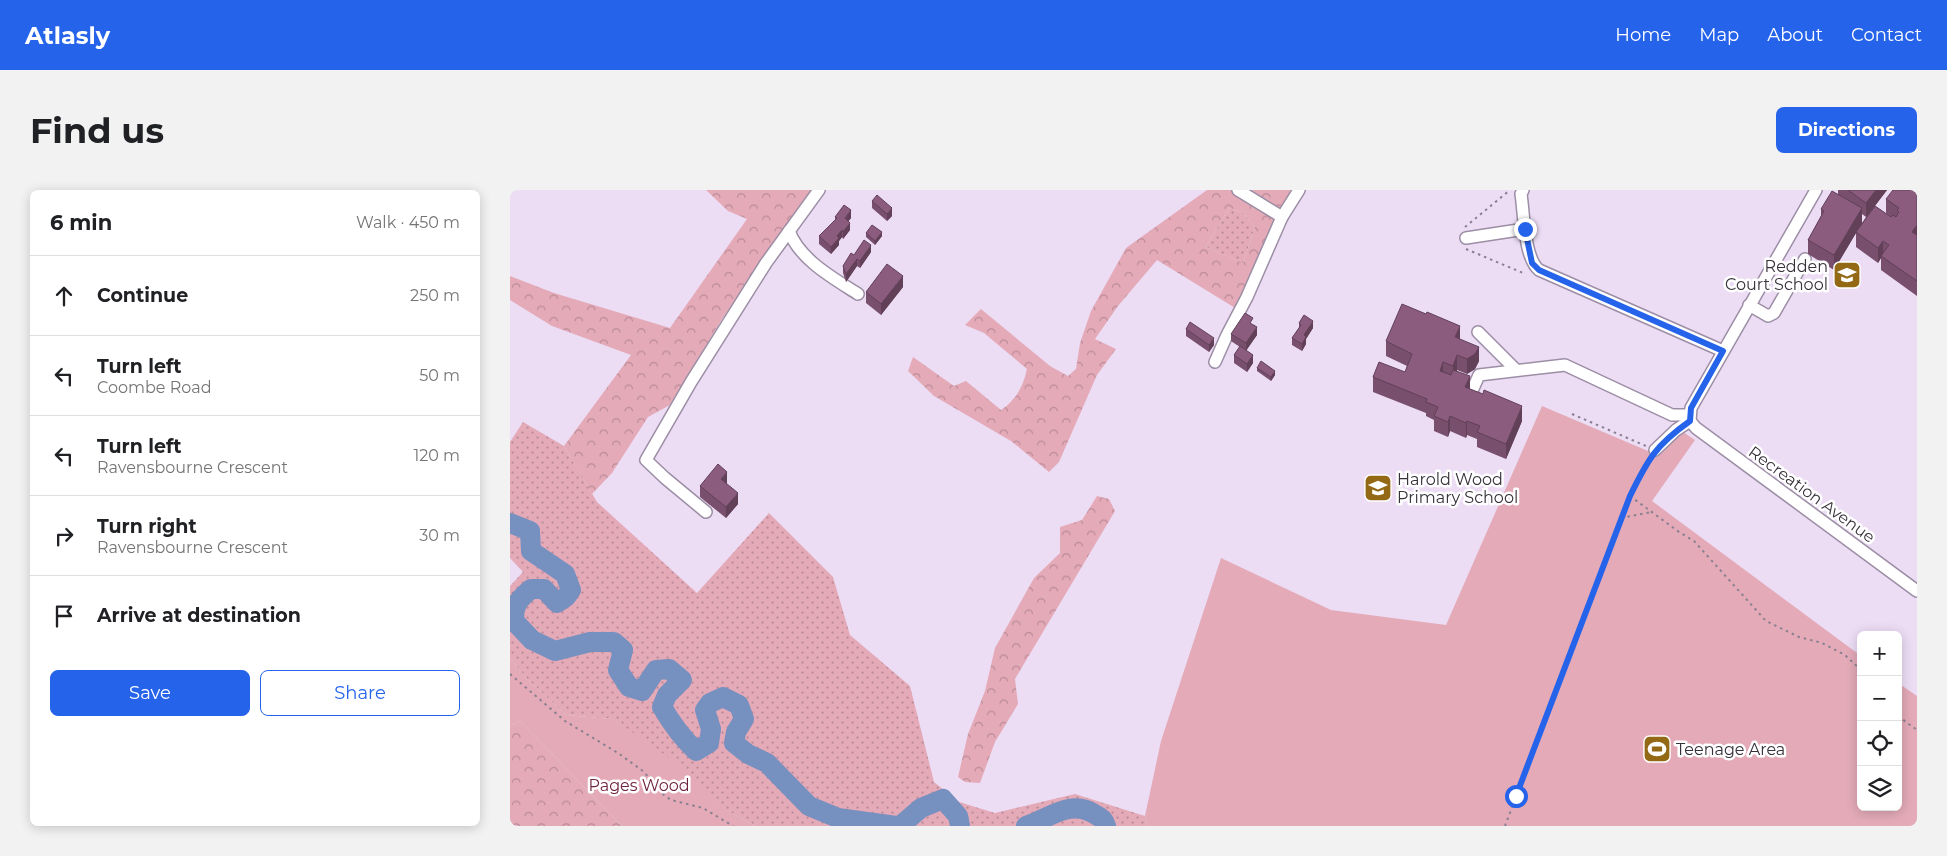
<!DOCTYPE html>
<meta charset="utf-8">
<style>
:root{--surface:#fff;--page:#f2f2f2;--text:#202124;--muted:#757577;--line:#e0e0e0;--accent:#2563eb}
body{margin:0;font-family:Montserrat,sans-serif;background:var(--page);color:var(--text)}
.controls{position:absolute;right:15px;bottom:15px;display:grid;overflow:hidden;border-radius:8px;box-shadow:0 2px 12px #0003}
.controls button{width:45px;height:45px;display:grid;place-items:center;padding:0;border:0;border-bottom:1px solid var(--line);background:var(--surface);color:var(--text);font:25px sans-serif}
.stop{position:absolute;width:15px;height:15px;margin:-11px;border:4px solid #2563eb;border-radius:50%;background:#fff}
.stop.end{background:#2563eb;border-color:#fff;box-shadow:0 1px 5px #0008}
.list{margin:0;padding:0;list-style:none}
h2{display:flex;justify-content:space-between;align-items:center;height:65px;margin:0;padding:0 20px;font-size:21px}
h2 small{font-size:16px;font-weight:400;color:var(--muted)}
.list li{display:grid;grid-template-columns:32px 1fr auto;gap:15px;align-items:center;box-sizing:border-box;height:80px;padding:0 20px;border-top:1px solid var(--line)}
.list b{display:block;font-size:19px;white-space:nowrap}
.list p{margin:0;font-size:16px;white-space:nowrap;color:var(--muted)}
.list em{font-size:16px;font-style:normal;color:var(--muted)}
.actions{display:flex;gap:10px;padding:15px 20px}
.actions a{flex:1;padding:11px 0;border:1px solid var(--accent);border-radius:8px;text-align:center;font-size:18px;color:var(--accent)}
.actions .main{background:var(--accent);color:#fff}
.icon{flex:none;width:28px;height:28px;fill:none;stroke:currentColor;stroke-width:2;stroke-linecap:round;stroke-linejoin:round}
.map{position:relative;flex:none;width:1407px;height:636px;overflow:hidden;border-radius:8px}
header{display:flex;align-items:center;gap:30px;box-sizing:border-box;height:70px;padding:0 25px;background:var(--accent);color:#fff}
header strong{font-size:24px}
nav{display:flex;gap:28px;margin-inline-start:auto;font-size:18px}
.intro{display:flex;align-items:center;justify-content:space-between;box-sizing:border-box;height:120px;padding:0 30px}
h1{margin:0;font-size:35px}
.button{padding:12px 22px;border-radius:8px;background:var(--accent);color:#fff;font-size:18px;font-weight:700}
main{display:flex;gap:30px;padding:0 30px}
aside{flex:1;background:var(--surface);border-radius:8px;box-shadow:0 2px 12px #0003}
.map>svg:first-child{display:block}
.grass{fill:url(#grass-dots)}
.forest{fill:url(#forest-crowns);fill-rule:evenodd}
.park{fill:#e4aab8}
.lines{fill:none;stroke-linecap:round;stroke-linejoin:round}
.river{stroke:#7690c0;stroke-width:20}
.minor-casing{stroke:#9c8ea5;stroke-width:14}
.path{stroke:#8a8090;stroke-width:2;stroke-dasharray:2.5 4;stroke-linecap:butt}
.minor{stroke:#fff;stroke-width:11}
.wall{fill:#784f6c;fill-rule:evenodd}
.shaded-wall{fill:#614058}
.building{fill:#8b5c7e;stroke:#614058}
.route{stroke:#2563eb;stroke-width:6}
.labels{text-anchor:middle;stroke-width:5;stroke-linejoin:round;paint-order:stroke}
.poi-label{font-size:16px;fill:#37313a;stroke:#fff;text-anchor:start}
.street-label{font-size:16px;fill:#37313a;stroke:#fff}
.park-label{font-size:16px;fill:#6f253e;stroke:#fff}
</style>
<header>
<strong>Atlasly</strong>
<nav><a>Home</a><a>Map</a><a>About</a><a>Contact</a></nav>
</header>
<div class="intro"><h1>Find us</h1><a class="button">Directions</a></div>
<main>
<aside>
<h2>6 min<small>Walk · 450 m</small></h2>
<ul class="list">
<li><svg class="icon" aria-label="ahead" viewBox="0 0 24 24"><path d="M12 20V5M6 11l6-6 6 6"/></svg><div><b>Continue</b></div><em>250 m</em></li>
<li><svg class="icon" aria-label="left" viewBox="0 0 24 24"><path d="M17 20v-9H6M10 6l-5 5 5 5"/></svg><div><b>Turn left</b><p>Coombe Road</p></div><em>50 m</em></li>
<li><svg class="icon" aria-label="left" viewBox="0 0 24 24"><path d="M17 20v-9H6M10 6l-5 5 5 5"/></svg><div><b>Turn left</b><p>Ravensbourne Crescent</p></div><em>120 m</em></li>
<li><svg class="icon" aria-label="right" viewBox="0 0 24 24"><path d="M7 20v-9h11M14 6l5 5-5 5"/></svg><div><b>Turn right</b><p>Ravensbourne Crescent</p></div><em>30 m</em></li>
<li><svg class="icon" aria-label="arrive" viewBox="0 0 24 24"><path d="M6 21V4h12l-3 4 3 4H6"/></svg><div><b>Arrive at destination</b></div></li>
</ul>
<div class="actions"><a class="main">Save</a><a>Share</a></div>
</aside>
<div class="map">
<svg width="1407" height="636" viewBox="0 0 1407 636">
<defs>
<pattern id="grass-dots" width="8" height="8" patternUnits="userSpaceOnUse" patternTransform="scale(1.25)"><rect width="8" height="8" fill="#e4aab8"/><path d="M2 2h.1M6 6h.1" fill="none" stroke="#ba8b97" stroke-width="1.8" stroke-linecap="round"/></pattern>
<pattern id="forest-crowns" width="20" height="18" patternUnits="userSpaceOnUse" patternTransform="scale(1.25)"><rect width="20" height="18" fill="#e4aab8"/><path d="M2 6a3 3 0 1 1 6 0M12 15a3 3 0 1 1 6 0" fill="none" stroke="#ba8b97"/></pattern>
</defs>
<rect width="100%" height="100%" fill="#ecddf5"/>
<g class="grass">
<path d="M719 18 733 23 745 37 733 73 696 57Z"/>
<path d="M13 232 54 256 87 312 187 403 259 323 323 387 340 445 400 496 424 592 449 612 485 623 565 604 635 626 637 636H246L223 624 103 529 56 525 16 488 0 468V396L13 382 0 368V252Z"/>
</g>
<g class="forest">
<path d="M196 0H303L212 129 160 215 138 227 102 283 82 304 54 256 121 165 42 136 0 110V86L44 103 160 138 237 29 218 21Z"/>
<path d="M697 0H789L730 121 647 70 608 116 585 149 606 159 587 185 549 272 539 282 501 251 424 206 398 181 403 167 444 196 456 191 491 220C506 210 513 197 517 179L474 143 455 135 471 119 540 176 558 186 566 179 570 153 581 121 616 58ZM719 18 733 23 745 37 733 73 696 57Z"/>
<path d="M587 306 599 309 605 321 505 489 508 514 485 552 470 593 455 592 448 587 458 544 475 501 485 458 524 388 550 363V337L572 330Z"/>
<path d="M10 531 112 636H0V536Z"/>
</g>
<g class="park">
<path d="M1032 216 1138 261 1154 259 1162 248 1173 242 1185 250 1142 311 1351 466V617H1388V493L1407 506V636H637L635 626 651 551 711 368 821 420 936 435Z"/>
<path d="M0 468 16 488 56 525 103 529 161 569 195 601 223 624 246 636H112L10 531 0 536Z"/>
</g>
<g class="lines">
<g class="river">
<path d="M0 333 20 341 21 361 55 384 61 400 56 407 47 413 34 399H21C9 409 3 415 4 431L22 450 45 461 80 452H104L113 460 108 480 119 497 132 501 146 480 159 479 172 490 157 505 152 517C162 534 172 548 186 561L199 553 201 539 195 520 200 513 213 507 229 515 234 529 226 542 224 553 238 564 257 573 299 616 328 628 386 636"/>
<path d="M390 636 411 618 433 609 448 626 450 636"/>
<path d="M516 636C540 628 561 608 586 625 592 628 594 630 596 636"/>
</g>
<defs>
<g id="minor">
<path d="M728 0 772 27"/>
<path d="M1013 0 1011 4C1014 23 1014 68 1029 80L1213 161"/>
<path d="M279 41C290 70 323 88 348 104"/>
<path d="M956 48 1015 39"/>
<path d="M1239 115 1258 126 1264 123 1295 69"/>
<path d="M968 142 1006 180"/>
<path d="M705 172 717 145 737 107 772 27 789 0"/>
<path d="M962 201 969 185 1055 175 1162 225H1180"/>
<path d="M1180 231 1186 238 1407 401"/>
<path d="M1180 231 1181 218 1306 0"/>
<path d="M1145 260 1166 240 1180 231"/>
<path d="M196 322 155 288 136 270 181 192 256 73 309 0"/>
</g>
</defs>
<use href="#minor" class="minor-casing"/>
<g class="path">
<path d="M955 37 1000 0"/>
<path d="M956 59 1013 83 1016 82"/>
<path d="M1062 224 1136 256"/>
<path d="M1120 306 1169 342 1184 351 1256 431 1289 447 1312 453 1335 465 1351 480"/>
<path d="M1111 328 1141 322"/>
<path d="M0 484 55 531 108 563 133 581 154 605 161 610 193 618 223 636"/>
<path d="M1388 526 1407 540"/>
<path d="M995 636 1111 328 1120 306 1139 268"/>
</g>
<use href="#minor" class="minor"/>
</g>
<g class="wall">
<path d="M1328 0H1377L1365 16 1381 27 1376 23V9L1407 0V106L1371 80V68L1368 73 1346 57V43L1324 80 1298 64V50L1311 26V19L1328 5ZM1352 24 1356 27 1347 41 1352 33Z"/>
<path d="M362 11 382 26 377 31 362 18Z"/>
<path d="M325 27 341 28 338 31 340 40 333 49 332 47 329 51V55L321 64 309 54V46L325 30Z"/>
<path d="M356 43 372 46 365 55 356 47Z"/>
<path d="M361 62 350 78 347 76 336 92 333 83V76L344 65Z"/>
<path d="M393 97 371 125 356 113V102Z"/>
<path d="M789 133 803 138 796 149V154L792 161 782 155V148L789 138Z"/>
<path d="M743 135 747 145 736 160 743 173 737 182 724 173V165L730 157 721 151V144Z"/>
<path d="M676 139 704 155 699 162 676 146Z"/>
<path d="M950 149 969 171 965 179 957 184 947 180V181L960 199 1012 231 996 269 967 257V249L957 245 956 248 940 241 938 247 924 241V230L916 226V223L863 202V187L895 182 897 176 876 166V151Z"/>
<path d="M747 178 765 185 761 191 747 181Z"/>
<path d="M217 293 216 294 228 314 216 328 190 307V296Z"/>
</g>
<g class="shaded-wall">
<path d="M1366 0H1377L1356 27V13Z"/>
<path d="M382 18V26L377 31V24Z"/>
<path d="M1352 18V33L1324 80V65Z"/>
<path d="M341 20V28L335 36V28Z"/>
<path d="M340 33V40L333 49V42Z"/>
<path d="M1407 35V49L1402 42Z"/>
<path d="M332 40V47L329 51V55L321 64V57L327 46Z"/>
<path d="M372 42V46L365 55V51Z"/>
<path d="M1373 51V66H1371V68L1368 73V58Z"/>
<path d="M361 55V62L350 78V71Z"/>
<path d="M347 69V76L336 92V84Z"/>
<path d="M393 86V97L371 125V114Z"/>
<path d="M803 131V138L796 149V154L792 161V154L794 145Z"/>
<path d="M950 136V150L945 147Z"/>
<path d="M747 137V145L736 161V153Z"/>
<path d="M704 148V155L699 162V155Z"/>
<path d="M969 157V171L965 179 957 184V169Z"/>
<path d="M743 165V173L737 182V174Z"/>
<path d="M947 165V180L943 191V176Z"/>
<path d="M933 172V187L930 181Z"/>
<path d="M765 181V185L761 191V187Z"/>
<path d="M960 186V201L955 197Z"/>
<path d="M1012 216V231L996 269V254Z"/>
<path d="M940 226V241L938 247V232Z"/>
<path d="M957 231V245L956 248V233Z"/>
<path d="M217 282V293L211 301V289Z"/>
<path d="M228 303V314L216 328V317Z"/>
</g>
<g class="building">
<path d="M1338 0H1366L1356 13Z"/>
<path d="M1383 0H1407V35L1402 42 1407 45V91L1371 66 1379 55 1373 51 1368 58 1346 42 1365 16 1381 27 1383 25 1386 27 1389 22 1387 20 1389 18 1376 9Z"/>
<path d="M1322 1 1352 18 1324 65 1298 50 1314 21 1311 19Z"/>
<path d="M367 5 382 18 377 24 362 11Z"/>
<path d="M334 15 341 20 335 28 340 33 333 42 332 40 327 46 329 48 321 57 309 46 327 28 325 27Z"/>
<path d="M362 35 372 42 365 51 356 43Z"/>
<path d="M354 50 361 55 350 71 347 69 336 84 333 76 341 63 344 65Z"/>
<path d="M377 74 393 86 371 114 356 102Z"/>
<path d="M892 114 916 124 917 122 950 136 945 147 969 157 965 164 957 169 947 165 943 176 933 172 930 181 941 185 943 180 960 186 955 197 973 204 974 200 1012 216 996 254 967 242 970 236 957 231 956 233 940 226 938 232 924 226 928 217 916 212 917 209 863 187 869 172 895 182 902 164 876 151Z"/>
<path d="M735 123 743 128 740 133 747 137 736 153 721 144Z"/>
<path d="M794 125 803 131 794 145 796 147 792 154 782 148 791 135 789 133Z"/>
<path d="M680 132 704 148 699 155 676 139Z"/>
<path d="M730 156 743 165 737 174 724 165Z"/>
<path d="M751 171 765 181 761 187 747 178Z"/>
<path d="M208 274 217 282 211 289 228 303 216 317 190 296Z"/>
</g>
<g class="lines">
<path class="route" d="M1006 606 1120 306C1138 269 1146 255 1180 231L1181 218 1213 161 1029 80 1022 73 1015 39"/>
</g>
<defs>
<symbol id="school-square" viewBox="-11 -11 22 22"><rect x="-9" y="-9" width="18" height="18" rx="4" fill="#946915" stroke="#fff"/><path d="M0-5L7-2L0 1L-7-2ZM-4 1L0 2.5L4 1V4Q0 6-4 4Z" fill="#fff"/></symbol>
<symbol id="stadium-square" viewBox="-11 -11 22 22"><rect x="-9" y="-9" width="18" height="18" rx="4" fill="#946915" stroke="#fff"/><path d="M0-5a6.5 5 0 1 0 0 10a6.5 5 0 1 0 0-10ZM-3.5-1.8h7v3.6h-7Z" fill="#fff"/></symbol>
</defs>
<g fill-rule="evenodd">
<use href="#school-square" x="1321" y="69" width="32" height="32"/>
<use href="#school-square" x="852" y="282" width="32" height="32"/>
<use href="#stadium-square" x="1131" y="543" width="32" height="32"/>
</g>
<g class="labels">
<g class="poi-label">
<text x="1318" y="82" text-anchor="end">Redden<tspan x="1318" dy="18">Court School</tspan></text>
<text x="887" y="295">Harold Wood<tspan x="887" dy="18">Primary School</tspan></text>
<text x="1166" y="565">Teenage Area</text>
</g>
<g class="street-label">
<text transform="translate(1302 304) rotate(36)" y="6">Recreation Avenue</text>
</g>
<g class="park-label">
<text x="129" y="601">Pages Wood</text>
</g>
</g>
</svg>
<div class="controls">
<button>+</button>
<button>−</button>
<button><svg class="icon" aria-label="locate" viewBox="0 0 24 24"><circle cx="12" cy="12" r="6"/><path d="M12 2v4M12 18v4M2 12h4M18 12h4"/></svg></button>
<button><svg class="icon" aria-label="layers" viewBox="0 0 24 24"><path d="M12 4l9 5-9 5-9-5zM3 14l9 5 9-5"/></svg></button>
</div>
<div class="stop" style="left:1006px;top:606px"></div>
<div class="stop end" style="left:1015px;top:39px"></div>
</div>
</main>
